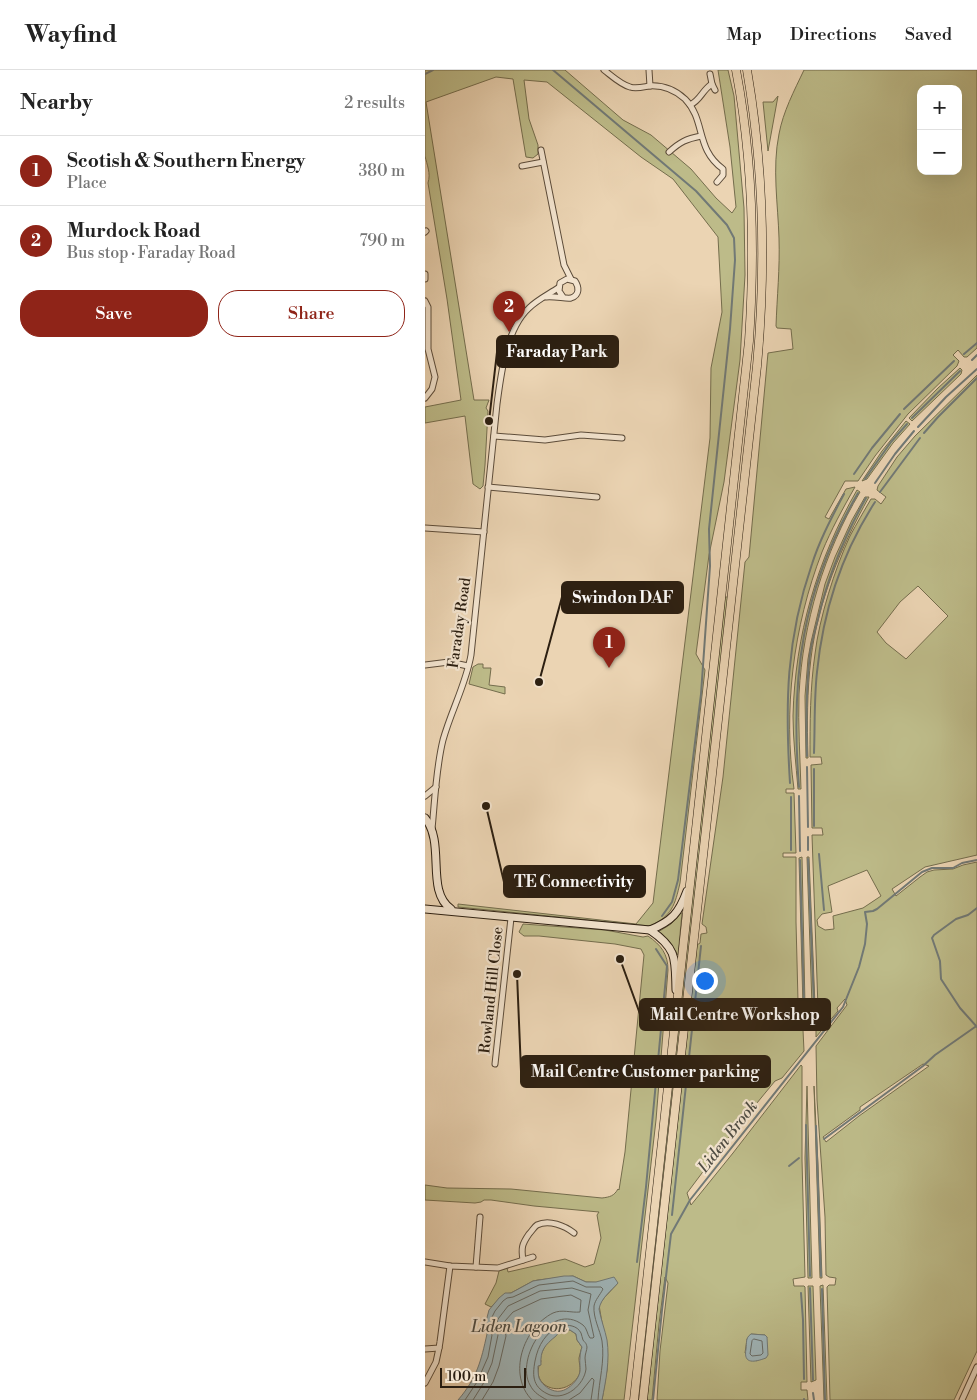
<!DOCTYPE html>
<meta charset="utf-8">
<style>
:root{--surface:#fff;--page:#f6f6f6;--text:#222;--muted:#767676;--line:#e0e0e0;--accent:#8f2418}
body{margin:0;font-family:"Libre Bodoni",serif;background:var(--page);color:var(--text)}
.controls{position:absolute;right:15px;top:15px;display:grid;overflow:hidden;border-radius:10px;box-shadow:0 5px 20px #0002}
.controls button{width:45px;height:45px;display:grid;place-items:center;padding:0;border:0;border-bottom:1px solid var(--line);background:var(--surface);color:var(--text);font:25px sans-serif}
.scale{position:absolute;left:15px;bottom:12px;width:86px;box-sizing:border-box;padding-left:5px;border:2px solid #2c1f11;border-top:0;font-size:14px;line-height:18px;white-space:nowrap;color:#2c1f11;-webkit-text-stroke:4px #f2e3ce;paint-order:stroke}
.you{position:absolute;left:279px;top:910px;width:18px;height:18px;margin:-12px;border:4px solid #fff;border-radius:50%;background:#1a73e8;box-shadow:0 0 0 8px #1a73e833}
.badge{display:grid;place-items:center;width:32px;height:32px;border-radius:50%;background:var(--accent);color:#fff;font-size:16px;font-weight:700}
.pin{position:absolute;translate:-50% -41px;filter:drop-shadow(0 1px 2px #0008)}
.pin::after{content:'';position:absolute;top:26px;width:18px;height:15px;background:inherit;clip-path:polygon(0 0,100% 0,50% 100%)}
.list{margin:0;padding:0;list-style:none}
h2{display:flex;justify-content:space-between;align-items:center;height:65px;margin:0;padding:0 20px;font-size:21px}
h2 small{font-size:16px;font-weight:400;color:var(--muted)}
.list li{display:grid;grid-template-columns:32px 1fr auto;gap:15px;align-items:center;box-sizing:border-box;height:70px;padding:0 20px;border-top:1px solid var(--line)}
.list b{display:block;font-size:19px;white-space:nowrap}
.list p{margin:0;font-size:16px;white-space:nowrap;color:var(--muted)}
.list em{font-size:16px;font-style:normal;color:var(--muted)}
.actions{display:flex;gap:10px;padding:15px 20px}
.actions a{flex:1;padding:11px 0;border:1px solid var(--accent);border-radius:20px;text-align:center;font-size:18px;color:var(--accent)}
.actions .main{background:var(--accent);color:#fff}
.map{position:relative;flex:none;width:552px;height:1330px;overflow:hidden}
header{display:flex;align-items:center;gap:30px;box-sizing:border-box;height:70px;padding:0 25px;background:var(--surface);border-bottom:1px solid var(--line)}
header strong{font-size:24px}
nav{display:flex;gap:28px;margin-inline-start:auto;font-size:18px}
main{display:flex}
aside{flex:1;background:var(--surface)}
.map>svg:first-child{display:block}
.green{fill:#bdbb89;stroke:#746d4d;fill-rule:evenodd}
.water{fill:#9fb5b9;stroke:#717976;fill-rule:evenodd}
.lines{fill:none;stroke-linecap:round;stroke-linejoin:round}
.shore{stroke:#666a65;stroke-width:1}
.stream{stroke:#717976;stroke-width:2}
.minor-casing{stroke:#5c4c3a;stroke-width:7}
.secondary-casing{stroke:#2c1f11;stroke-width:9}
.trunk-casing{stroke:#2c1f11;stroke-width:9}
.minor{stroke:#f2e3ce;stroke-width:5}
.secondary{stroke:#f2e3ce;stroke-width:7}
.trunk{stroke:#ebd4b3;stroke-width:8}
.labels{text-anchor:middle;stroke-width:4.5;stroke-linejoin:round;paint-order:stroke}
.street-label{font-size:15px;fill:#2c1f11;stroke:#f2e3ce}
.water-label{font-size:16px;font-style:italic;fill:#4e4c43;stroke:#f2e3ce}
.leader{fill:none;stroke:#2c1f11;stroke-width:2}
.callout-dot{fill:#2c1f11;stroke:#f2e3ce;stroke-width:2}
.callout{fill:#2c1f11;stroke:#2c1f11;stroke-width:2}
.callout-label{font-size:16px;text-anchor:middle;font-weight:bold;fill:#fff}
</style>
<header>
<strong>Wayfind</strong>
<nav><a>Map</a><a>Directions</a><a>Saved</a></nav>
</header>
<main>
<aside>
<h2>Nearby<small>2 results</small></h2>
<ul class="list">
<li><span class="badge">1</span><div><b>Scotish &amp; Southern Energy</b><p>Place</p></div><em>380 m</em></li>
<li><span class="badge">2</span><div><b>Murdock Road</b><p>Bus stop · Faraday Road</p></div><em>790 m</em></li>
</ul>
<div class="actions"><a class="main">Save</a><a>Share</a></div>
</aside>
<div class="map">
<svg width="552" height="1330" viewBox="0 0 552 1330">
<rect width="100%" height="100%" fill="#ebd4b3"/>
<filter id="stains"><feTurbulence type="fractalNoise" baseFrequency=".004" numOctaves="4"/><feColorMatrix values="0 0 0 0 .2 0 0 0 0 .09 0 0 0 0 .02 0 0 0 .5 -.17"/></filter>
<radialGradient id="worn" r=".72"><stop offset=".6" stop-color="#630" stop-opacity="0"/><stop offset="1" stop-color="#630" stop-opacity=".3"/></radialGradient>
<g class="green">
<path d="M0 0H140L198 50 226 65 266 99 291 128 307 143 311 137 305 77 293 0H303L309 26 319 138 320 205 315 290 299 412 284 485 271 584 280 600 255 813C250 835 247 846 225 856L33 837V834L211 854 228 833 285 368 286 298 297 242 293 167 248 109 216 87 122 12 99 10 104 49 113 75V84L108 88 101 87 88 9 71 7 1 32 49 330H64L61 338 63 341 60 395 58 416 55 419 48 414 40 346 0 353V337L36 330 22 229 3 113C6 103 2 95 0 86Z"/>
<path d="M379 0H552V278L542 287H539L533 280 528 285 534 291 532 296 483 344 450 386 433 411H420L400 447 404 449 421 419 430 417C418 438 406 460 397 482 368 557 358 640 369 719H361V723H369L371 783H358V787H371V852L373 931 378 960 379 981 357 1008 350 1011 304 1067 262 1123 266 1135 308 1083 376 995 377 996V1090L380 1207 368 1209 369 1216H379L380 1217 382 1312H376V1320H382L383 1330H232L235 1281 243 1213 240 1207 234 1254 227 1330H222L272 875 275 873 276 864 282 863 281 857 277 854 298 707 320 492 324 487 343 283 368 279 366 259 352 258 351 256C352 227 355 198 354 168 353 134 347 98 354 64 358 42 369 21 379 0ZM496 19H533V101H496ZM326 1264 340 1265 342 1267 332 1291 320 1283 322 1269Z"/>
<path d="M353 26 343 81 338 32H348Z"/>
<path d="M535 298 537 300 536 304 487 351 484 348 513 318Z"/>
<path d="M552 305V785L500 797 467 819 471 826 495 807 502 802 509 800 528 799 538 795 552 792V1281L529 1330H405L402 1217 404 1215H410L411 1208 404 1207 401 1205 400 1147 392 1030 391 976 422 935 420 929 412 938 413 941 391 967V947L393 938 387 765H398L397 758H387L386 695 397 694 396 687H385C385 653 385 618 390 584 394 549 410 498 425 466 432 453 439 441 446 429H450L456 434 461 427 452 420 453 416 472 387 490 366ZM493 516 523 546 481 589 461 573 452 562 475 532ZM442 800 456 826 438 838 408 846 409 859 400 860 393 856 392 850 397 844 407 842 403 816ZM498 994 504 996 434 1046 401 1072 398 1067 435 1040V1037Z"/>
<path d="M481 351 485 354 468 373 442 409 437 411 457 381Z"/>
<path d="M432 420 435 422C399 483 378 552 374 624 373 655 375 687 376 719H373C371 694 368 670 368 646 370 565 392 490 432 420Z"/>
<path d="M440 427H444C416 477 393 531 386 588 382 621 382 654 383 688H381L380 626 383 589 386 572 400 514 410 487 427 450Z"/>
<path d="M300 527H303L215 1330H212Z"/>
<path d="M53 594H58V598H66L64 615 80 617V624L44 614 48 597Z"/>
<path d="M377 787 380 937H378L374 788Z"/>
<path d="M382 787H384L390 936H387Z"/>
<path d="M256 843H257L253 885 244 871 233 862 246 854Z"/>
<path d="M98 854 180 860 218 867 223 866C236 875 243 884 243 900L231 1050 199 1330H177L182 1300V1282L174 1235 179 1228 193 1213 161 1212 148 1206 113 1210 108 1211 86 1223 80 1224 66 1237 60 1234 71 1213 74 1201 82 1198 83 1202 140 1189 160 1197 169 1194 176 1168 172 1145 174 1142 109 1136 66 1130H59L56 1132 50 1133 0 1130V1115L22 1118 86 1119 177 1128C185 1127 189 1126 193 1119L194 1120 200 1082 219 885 216 879 190 874 114 866H99L94 862Z"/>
<path d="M382 1016 387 1208H383L380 1088Z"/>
<path d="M389 1016 393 1095 397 1208H395Z"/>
<path d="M398 1215 402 1330H399L395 1216Z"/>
<path d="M383 1216H388L391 1310 386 1312Z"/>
<path d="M137 1260H145L151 1264 152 1270 157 1277C156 1280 155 1284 154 1288 154 1295 157 1300 153 1307 137 1330 103 1316 116 1291L115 1289 116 1284 121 1274 127 1268Z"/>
</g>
<g class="water">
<path d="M139 1206H148L161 1212H171L189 1207 193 1213C186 1221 176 1228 174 1239 176 1250 180 1260 182 1270 185 1290 181 1310 177 1330H33C52 1308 56 1291 62 1264L59 1259 64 1240 74 1228 80 1223H86L108 1211ZM137 1260H145L151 1264 152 1270 157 1277C156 1280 155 1284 155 1288 154 1295 157 1300 153 1307 150 1313 142 1320 136 1321 127 1323 117 1315 114 1308 113 1304 113 1300 113 1296L116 1295C115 1280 120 1275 131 1266 133 1264 134 1261 137 1260Z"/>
<path d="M326 1264 340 1265 342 1267 343 1285 341 1288C330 1292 318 1295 321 1279 322 1273 320 1268 326 1264Z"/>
</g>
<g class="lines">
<g class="shore">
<path d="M136 1255C143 1255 152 1255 156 1263 157 1265 157 1268 158 1270 160 1273 161 1272 162 1277 162 1280 160 1284 160 1288 160 1292 161 1295 161 1299 159 1315 141 1330 125 1325 108 1318 107 1307 110 1291 113 1275 121 1262 136 1255Z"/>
<path d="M329 1269 337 1271 338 1283 336 1285 327 1286 325 1284 327 1271Z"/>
<path d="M40 1330 52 1312 59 1296 63 1287 67 1265 65 1258 67 1247 70 1241 78 1231 82 1228 88 1227 114 1215 148 1211 161 1217H176L178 1219C175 1225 170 1230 169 1236 168 1248 175 1260 177 1271 180 1291 174 1310 173 1330"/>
<path d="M48 1330 58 1314 67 1293 73 1265 71 1256 73 1249 83 1236 115 1221 147 1218 166 1224 163 1240 169 1267 168 1268H165C162 1264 162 1258 158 1255 125 1230 90 1289 105 1315 109 1323 115 1326 122 1330"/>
<path d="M57 1330 68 1312 74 1296 81 1266 79 1255 80 1251 88 1242 116 1229 146 1225 156 1230 155 1242C146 1243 137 1239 128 1243 98 1258 82 1305 107 1330"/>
<path d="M144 1330 155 1323 167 1308 169 1310 166 1330"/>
</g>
<g class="stream">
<path d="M128 0 271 121 302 155 309 168 310 190 305 259 284 459 285 496 276 624 253 810 247 832 237 846"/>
<path d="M0 4 8 0"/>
<path d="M539 284 552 273"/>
<path d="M547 290 552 285"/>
<path d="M479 339 529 291"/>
<path d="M487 348 535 301"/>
<path d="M493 357 521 327 552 299"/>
<path d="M499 363 513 347 552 308"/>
<path d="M429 404 447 378 475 344"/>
<path d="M440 409 466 372 482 354"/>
<path d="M450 413 470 384 489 361"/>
<path d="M455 422 495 368"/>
<path d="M389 683C390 656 389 629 392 602 398 542 417 483 450 432"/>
<path d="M382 686C381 652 381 617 385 583 387 571 390 560 393 549 403 506 419 467 441 428"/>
<path d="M382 697 383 757"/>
<path d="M389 699V756"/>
<path d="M365 713C360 634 361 569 387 494 395 469 407 447 419 424"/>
<path d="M374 717C365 607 377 519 433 423"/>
<path d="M374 726 375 781"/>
<path d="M366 727V780"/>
<path d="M383 767V780"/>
<path d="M394 784 399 840"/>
<path d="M383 789 389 934"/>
<path d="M375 790 379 935"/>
<path d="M552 838 543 845 531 849 509 865 507 868 515 891 516 909 535 938 552 957"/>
<path d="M381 1055 385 1206"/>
<path d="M391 1056 396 1206"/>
<path d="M399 1069 498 996 510 985 550 957"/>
<path d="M364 1096 374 1088"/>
<path d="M247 1145 276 876"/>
<path d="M212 1192 221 1117 242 896 231 879"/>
<path d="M385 1218 388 1310"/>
<path d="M397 1219 400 1330"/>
<path d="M376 1223 378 1250 379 1309"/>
<path d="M388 1323 389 1330"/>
<path d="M379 1329V1330"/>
<path d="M228 1330 237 1240 246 1164 265 1130 418 937 434 897 440 874 442 854 440 842 448 841 452 839 497 802 507 798H528L537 793 552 790"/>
</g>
<defs>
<g id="minor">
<path d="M179 0C187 6 195 14 205 17 211 19 218 17 224 16 238 15 250 20 260 29 281 50 270 79 298 99V105L292 112"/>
<path d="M224 0 225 16"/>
<path d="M285 4 287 14"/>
<path d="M265 35C276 30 277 20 287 14L290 20"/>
<path d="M116 80 139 195 146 209"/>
<path d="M244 82C255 72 261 69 276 66"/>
<path d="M97 96 118 92"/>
<path d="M0 162 1 161"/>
<path d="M0 204V209"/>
<path d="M121 227C129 226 142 229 146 228 155 225 154 217 150 211L142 209 135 213 134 221 138 227"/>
<path d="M0 231 3 237V279L10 307 7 319 0 328"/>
<path d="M69 366 120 370 156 365 197 368"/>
<path d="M63 417 172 427"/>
<path d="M0 458 59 462"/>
<path d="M0 595 24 592 43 596"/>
<path d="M0 726 11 717"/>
<path d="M7 759C10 729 11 698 18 670 26 641 41 614 46 585L72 334C76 304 81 259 104 238 112 230 124 224 133 218"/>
<path d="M70 994 86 848"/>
<path d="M98 1190C96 1178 97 1174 104 1164 107 1161 109 1157 112 1155 124 1149 140 1156 149 1163"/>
<path d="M0 1192 25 1196 73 1198 108 1187"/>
<path d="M51 1197 55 1147"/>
<path d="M0 1279 14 1278 15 1272 25 1196"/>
<path d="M0 1313 11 1292 14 1278"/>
<path d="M537 1330 552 1297"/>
</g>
<g id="secondary">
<path d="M0 748C21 773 0 821 26 839"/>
<path d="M0 839 225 860C247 851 254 843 262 821"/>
<path d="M225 860C253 879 250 890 251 920"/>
</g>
<g id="trunk">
<path d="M209 1330 324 271C330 180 328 89 311 0"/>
<path d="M218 1330 332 296C341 197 339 99 322 0"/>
</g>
</defs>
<use href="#minor" class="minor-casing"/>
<use href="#secondary" class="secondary-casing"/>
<use href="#trunk" class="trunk-casing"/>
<use href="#minor" class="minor"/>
<use href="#secondary" class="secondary"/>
<use href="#trunk" class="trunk"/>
</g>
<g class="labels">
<g class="street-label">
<text transform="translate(34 553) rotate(-82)" y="5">Faraday Road</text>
<text transform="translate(66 920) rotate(-84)" y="5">Rowland Hill Close</text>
</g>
<g class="water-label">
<text transform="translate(302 1066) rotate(-52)" y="6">Liden Brook</text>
<text x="94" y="1262">Liden Lagoon</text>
</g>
</g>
<path class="leader" d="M64 351L72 282M114 612L137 527M61 736L79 812M195 889L215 944M92 904L96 1001"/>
<g class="callout-dot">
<circle cx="64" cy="351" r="5"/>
<circle cx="114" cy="612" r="5"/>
<circle cx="61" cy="736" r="5"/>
<circle cx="195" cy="889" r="5"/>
<circle cx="92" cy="904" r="5"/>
</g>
<g class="callout">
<rect x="72" y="266" width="121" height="31" rx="5"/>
<rect x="137" y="512" width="121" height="31" rx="5"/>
<rect x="79" y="796" width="141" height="31" rx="5"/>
<rect x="215" y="929" width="190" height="31" rx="5"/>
<rect x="96" y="986" width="249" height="31" rx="5"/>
</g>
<g class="callout-label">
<text x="132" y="287">Faraday Park</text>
<text x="198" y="533">Swindon DAF</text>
<text x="149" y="817">TE Connectivity</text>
<text x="310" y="950">Mail Centre Workshop</text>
<text x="220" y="1007">Mail Centre Customer parking</text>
</g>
<rect width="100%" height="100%" filter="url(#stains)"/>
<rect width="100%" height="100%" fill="url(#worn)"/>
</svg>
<div class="controls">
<button>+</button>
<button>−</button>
</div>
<div class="scale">100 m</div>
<div class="you"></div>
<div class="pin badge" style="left:184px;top:598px">1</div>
<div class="pin badge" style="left:84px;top:262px">2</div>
</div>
</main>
